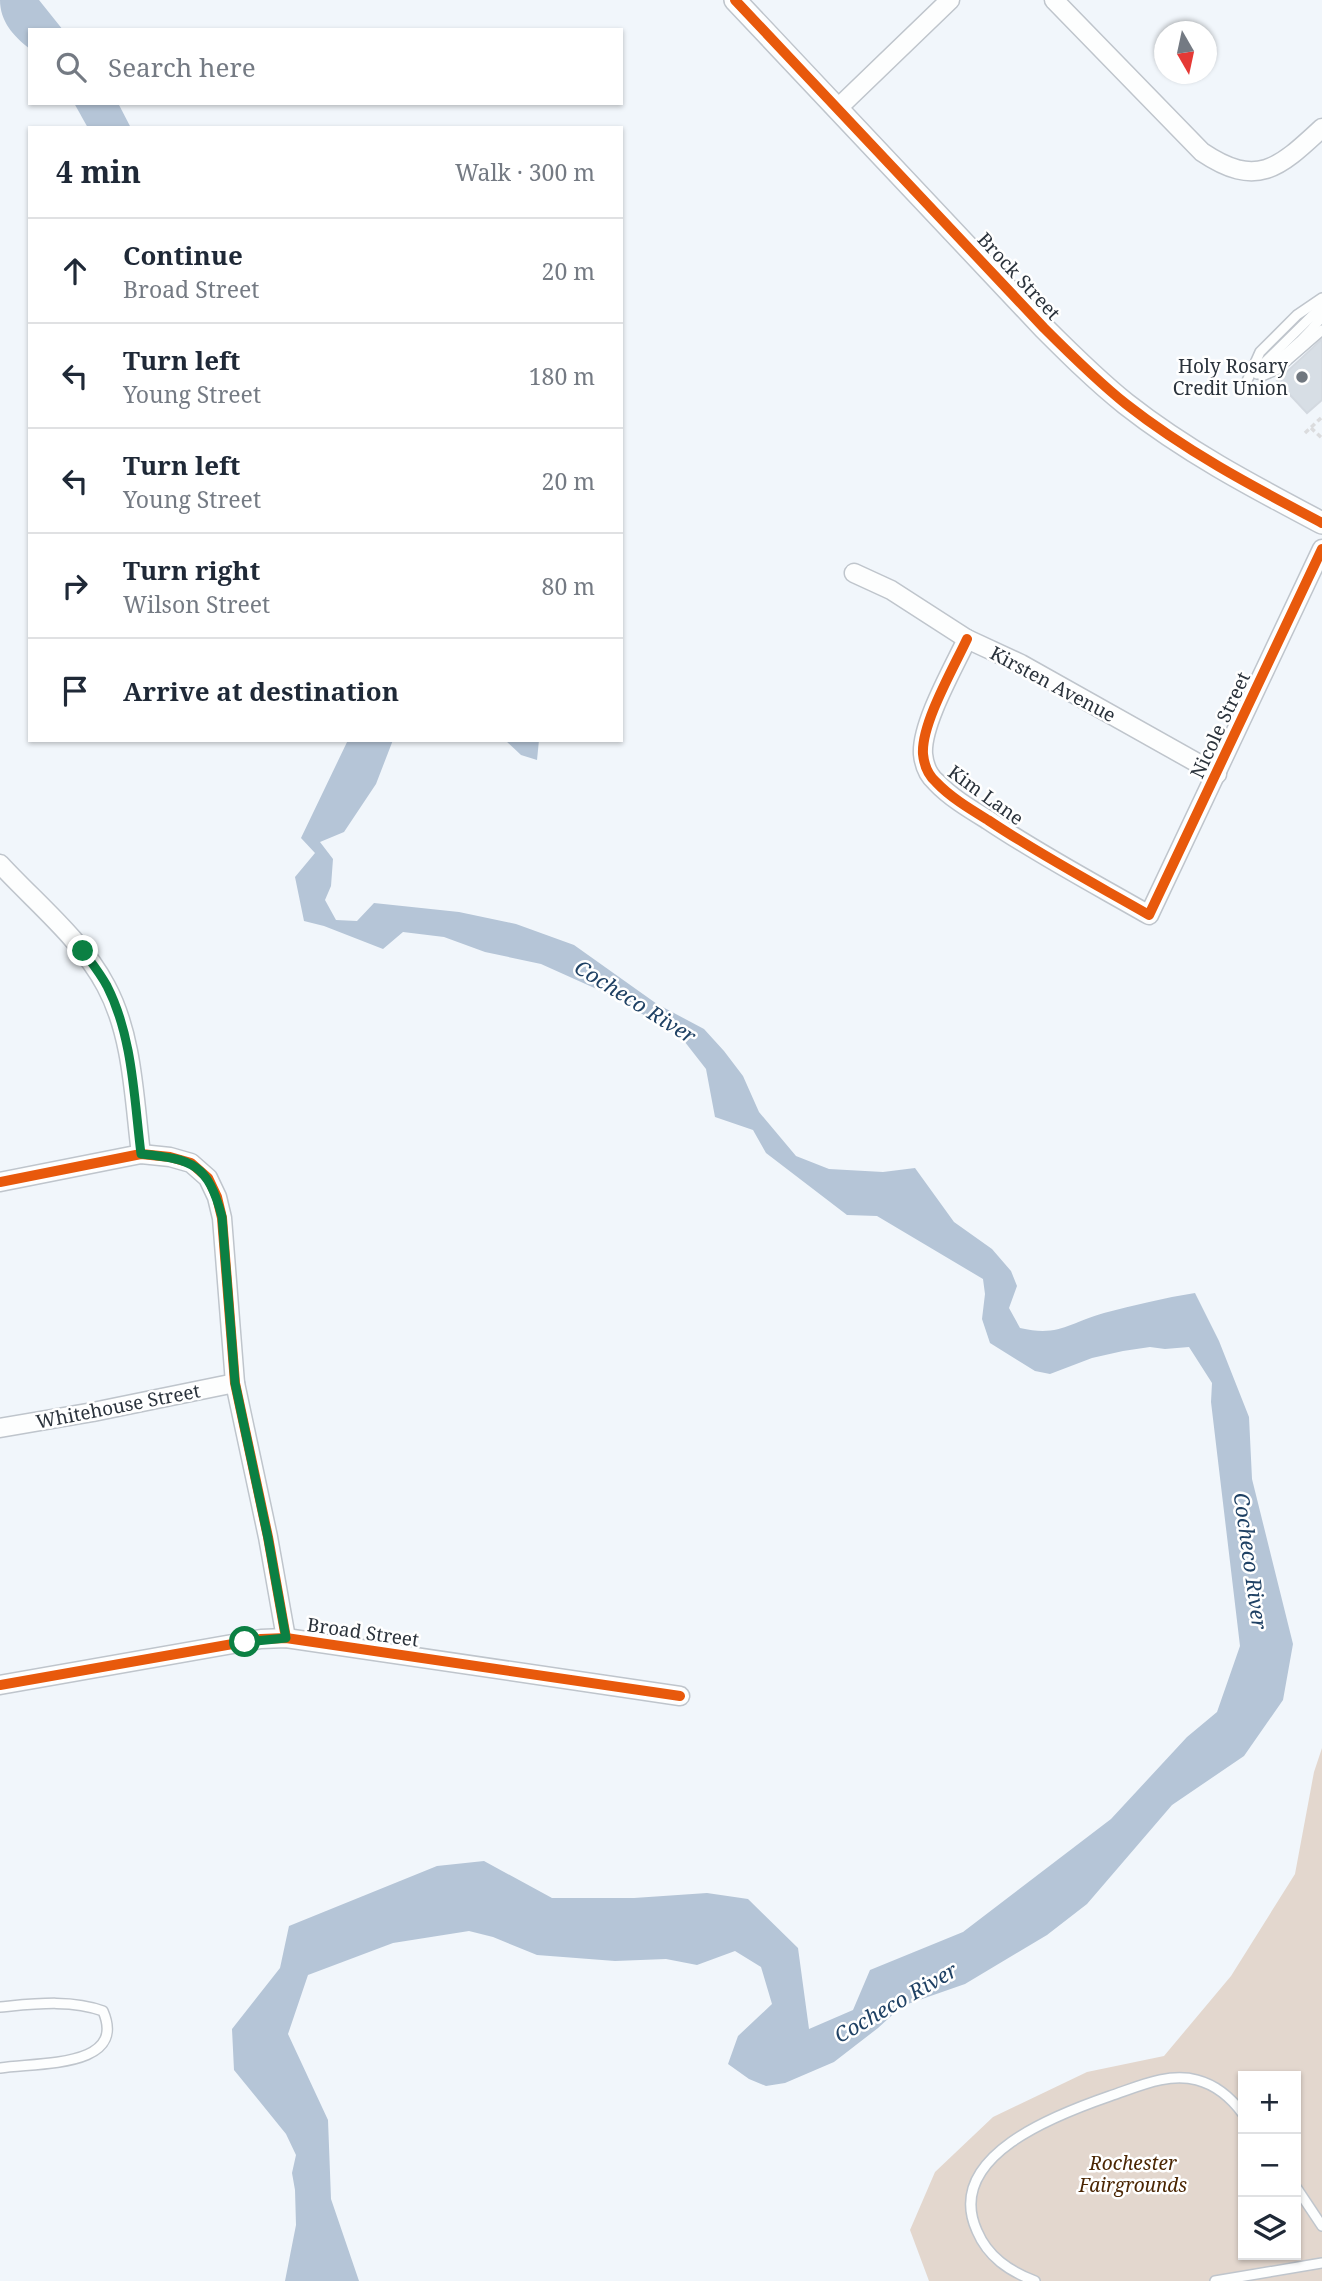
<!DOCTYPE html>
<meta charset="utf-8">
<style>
:root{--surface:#fff;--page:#f6f6f7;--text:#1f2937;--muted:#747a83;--line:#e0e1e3}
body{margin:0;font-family:"Noto Serif",serif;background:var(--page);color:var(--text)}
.controls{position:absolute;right:21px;bottom:21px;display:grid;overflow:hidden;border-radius:0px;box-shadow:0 2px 5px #0004}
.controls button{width:63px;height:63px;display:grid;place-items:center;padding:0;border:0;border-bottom:2px solid var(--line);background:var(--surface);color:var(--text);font:35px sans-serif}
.compass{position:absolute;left:1154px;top:21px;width:63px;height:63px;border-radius:50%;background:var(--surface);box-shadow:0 2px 5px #0004;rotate:171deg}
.stop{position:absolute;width:21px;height:21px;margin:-16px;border:5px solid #0b8043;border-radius:50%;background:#fff}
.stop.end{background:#0b8043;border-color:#fff;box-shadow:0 2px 7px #0008}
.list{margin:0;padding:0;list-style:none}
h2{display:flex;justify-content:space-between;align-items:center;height:91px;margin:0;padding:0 28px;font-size:30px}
h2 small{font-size:23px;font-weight:400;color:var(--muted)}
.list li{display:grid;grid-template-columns:46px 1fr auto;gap:21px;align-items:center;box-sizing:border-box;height:105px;padding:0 28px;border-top:2px solid var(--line)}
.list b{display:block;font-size:26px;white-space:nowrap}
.list p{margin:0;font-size:23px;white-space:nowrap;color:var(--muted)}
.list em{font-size:23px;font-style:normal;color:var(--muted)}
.icon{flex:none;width:38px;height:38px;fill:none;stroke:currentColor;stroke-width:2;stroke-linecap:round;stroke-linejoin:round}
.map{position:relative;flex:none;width:1322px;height:2281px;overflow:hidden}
.search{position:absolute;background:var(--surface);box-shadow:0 2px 5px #0004;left:28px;top:28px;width:595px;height:77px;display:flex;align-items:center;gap:18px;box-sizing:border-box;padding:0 24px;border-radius:0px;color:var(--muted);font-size:26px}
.panel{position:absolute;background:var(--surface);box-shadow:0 2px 5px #0004;left:28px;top:126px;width:595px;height:616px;border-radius:0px}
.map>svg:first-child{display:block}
.green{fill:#e3d7ce;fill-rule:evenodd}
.water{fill:#b5c5d7}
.building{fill:#d7dee5;stroke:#d3d9e0;stroke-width:2}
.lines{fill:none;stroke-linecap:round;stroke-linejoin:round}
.service-casing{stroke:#bfc5cc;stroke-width:12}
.minor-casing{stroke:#bfc5cc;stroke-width:21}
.tertiary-casing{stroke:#bfc5cc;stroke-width:24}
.path{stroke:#dbdcde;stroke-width:3.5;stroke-dasharray:5 3.5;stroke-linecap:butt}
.service{stroke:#fdfefe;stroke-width:9}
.minor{stroke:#fdfefe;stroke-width:18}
.tertiary{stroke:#fdfefe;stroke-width:21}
.cycleway-casing{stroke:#fff;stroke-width:15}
.cycleway{stroke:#e8590c;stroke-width:10}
.route{stroke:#0b8043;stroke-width:9}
.poi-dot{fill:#70777f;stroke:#fff;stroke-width:2.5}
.labels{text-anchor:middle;stroke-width:5;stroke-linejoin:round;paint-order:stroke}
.street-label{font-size:19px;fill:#2b333c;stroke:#fff}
.poi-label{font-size:19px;fill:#2b333c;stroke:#fff;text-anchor:end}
.park-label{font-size:19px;font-style:italic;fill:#4b2603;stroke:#fff}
.water-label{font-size:21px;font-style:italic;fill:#1f4164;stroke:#fff}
</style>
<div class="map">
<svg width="1322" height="2281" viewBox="0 0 1322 2281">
<rect width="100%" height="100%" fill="#f1f6fb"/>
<path class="green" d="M1322 1748V2281H929L910 2230 935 2172 993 2117 1087 2072 1164 2056 1231 1976 1295 1874 1314 1772ZM1243 2076H1296V2255H1243Z"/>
<g class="water">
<path d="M0 0H39L63 30H30V49C13 36 0 21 0 0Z"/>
<path d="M74 103H118L131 128H88Z"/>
<path d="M348 740H393L376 784 344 832 320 842 333 859 331 886 325 900 336 920 357 921 374 903 459 912 516 924 574 945 657 1004 704 1029 724 1051 743 1076 759 1112 796 1156 829 1169 883 1172 915 1168 954 1222 992 1249 1011 1271 1017 1286 1009 1308 1020 1328C1059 1337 1069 1323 1104 1313 1134 1305 1164 1298 1195 1293L1219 1341 1249 1417 1252 1479 1293 1644 1283 1700 1244 1756 1172 1805 1087 1904 1047 1935 965 1984 902 2006 878 2028 834 2062 785 2083 766 2086 749 2079 728 2064 738 2036 772 2004 761 1967 735 1951 697 1965 666 1959 615 1961 537 1955 493 1937 469 1931 393 1943 308 1975 288 2034 328 2120 331 2199 359 2281H285L296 2225 295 2190 292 2173 296 2155 286 2134 234 2070 232 2029 280 1968 289 1926 437 1866 484 1861 552 1898H634L707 1893 748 1899 798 1948 809 2029 853 2010 870 1970 963 1932 1111 1819 1187 1737 1217 1712 1240 1646 1211 1402 1212 1383 1189 1347 1165 1349 1150 1347 1123 1351 1092 1358 1050 1374 1035 1371 990 1343 982 1319 985 1294 983 1279 877 1216 847 1215 766 1153 753 1130 715 1117 706 1069 681 1037 610 995 541 964 485 952 444 937 403 932 383 949 324 926 304 921 295 877 315 853 301 838Z"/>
<path d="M505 740H539L537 760 521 755Z"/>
</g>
<path class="building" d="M1322 339V400L1307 413 1277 381Z"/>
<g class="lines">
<defs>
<g id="service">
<path d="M1255 372 1322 306"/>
<path d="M1257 374C1281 359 1306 339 1322 316"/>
<path d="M1262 376 1276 370 1322 330"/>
<path d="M1247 381 1260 352 1297 315 1322 298"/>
<path d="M0 2007C33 2004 71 1999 103 2011 128 2069 35 2062 0 2068"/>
<path d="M1296 2187 1322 2226"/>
<path d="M1035 2281C1009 2271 988 2257 977 2231 943 2156 1058 2114 1110 2096 1137 2087 1168 2072 1197 2080 1216 2085 1232 2099 1243 2114"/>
<path d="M1215 2281 1322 2263"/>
</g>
<g id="minor">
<path d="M1054 0 1202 152C1257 189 1279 168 1322 128"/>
<path d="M838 108 950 0"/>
<path d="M854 573 891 590 967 639 1021 664 1217 774"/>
<path d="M967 639C954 667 921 724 923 754 924 764 928 775 936 782 950 797 970 809 988 820 1040 855 1095 884 1149 915L1322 549"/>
<path d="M0 864C35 902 82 940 106 986 133 1036 134 1099 141 1154"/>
<path d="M0 1182 141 1154 170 1157 191 1163 208 1178 217 1197 222 1218 235 1383 268 1537 286 1638"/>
<path d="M0 1428 93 1412 235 1383"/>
<path d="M0 1685 261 1639 286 1638 680 1696"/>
</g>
<path id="tertiary" d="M735 0 1044 328C1070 354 1097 381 1126 404 1187 452 1254 487 1322 523"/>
</defs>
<use href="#service" class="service-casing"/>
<use href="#minor" class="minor-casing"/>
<use href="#tertiary" class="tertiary-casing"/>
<g class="path">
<path d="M1311 428 1322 438"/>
<path d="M1305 433 1322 417"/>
</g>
<use href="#service" class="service"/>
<use href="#minor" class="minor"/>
<use href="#tertiary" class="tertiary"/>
<defs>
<g id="cycleway">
<path d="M735 0 1044 328C1070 354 1097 381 1126 404 1187 452 1254 487 1322 523"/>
<path d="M967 639C954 667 921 724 923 754 924 764 928 775 936 782 950 797 970 809 988 820 1040 855 1095 884 1149 915L1322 549"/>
<path d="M0 1182 141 1154 170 1157 191 1163 208 1178 217 1197 222 1218 235 1383 268 1537 286 1638"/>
<path d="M0 1685 261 1639 286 1638 680 1696"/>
</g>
</defs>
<use href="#cycleway" class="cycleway-casing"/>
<use href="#cycleway" class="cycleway"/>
</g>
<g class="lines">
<path class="route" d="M83 951C91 962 100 973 107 986 133 1037 134 1099 141 1154 193 1159 208 1164 222 1217L235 1383 268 1538 286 1638 245 1642"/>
</g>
<circle class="poi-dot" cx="1302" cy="377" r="7"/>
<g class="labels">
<g class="street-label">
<text transform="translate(1019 276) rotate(47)" y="7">Brock Street</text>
<text transform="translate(1053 684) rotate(28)" y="7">Kirsten Avenue</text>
<text transform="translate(1220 725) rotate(-65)" y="7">Nicole Street</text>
<text transform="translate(986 795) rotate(36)" y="7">Kim Lane</text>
<text transform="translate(118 1406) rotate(-11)" y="7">Whitehouse Street</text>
<text transform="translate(363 1632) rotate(8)" y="7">Broad Street</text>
</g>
<g class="poi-label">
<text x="1288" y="373">Holy Rosary<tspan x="1288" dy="22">Credit Union</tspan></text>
</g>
<g class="park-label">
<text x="1133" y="2170">Rochester<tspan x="1133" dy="22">Fairgrounds</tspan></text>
</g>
<g class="water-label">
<text transform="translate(635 1002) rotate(32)" y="7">Cocheco River</text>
<text transform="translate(1250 1561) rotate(82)" y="7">Cocheco River</text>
<text transform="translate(896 2003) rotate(-30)" y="7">Cocheco River</text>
</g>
</g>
</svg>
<div class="controls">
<button>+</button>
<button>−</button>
<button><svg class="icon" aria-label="layers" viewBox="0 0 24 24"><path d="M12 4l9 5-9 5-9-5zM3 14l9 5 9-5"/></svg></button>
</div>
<svg class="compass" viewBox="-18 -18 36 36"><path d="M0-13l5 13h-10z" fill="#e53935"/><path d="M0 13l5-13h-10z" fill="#747a83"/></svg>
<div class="stop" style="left:245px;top:1642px"></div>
<div class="stop end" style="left:83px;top:951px"></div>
<div class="search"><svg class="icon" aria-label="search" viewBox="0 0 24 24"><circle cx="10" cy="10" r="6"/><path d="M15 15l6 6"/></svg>Search here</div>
<section class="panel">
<h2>4 min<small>Walk · 300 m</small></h2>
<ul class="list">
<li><svg class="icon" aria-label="ahead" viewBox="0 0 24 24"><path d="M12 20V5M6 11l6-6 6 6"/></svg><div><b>Continue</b><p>Broad Street</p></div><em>20 m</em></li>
<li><svg class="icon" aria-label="left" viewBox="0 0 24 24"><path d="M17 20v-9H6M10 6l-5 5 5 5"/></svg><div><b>Turn left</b><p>Young Street</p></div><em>180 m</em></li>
<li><svg class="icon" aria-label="left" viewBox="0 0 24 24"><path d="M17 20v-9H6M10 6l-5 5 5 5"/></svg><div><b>Turn left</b><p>Young Street</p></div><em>20 m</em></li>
<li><svg class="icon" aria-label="right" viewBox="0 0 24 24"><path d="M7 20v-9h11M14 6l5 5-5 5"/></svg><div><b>Turn right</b><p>Wilson Street</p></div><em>80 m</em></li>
<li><svg class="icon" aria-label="arrive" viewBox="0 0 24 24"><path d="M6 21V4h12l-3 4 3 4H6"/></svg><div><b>Arrive at destination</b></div></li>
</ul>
</section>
</div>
